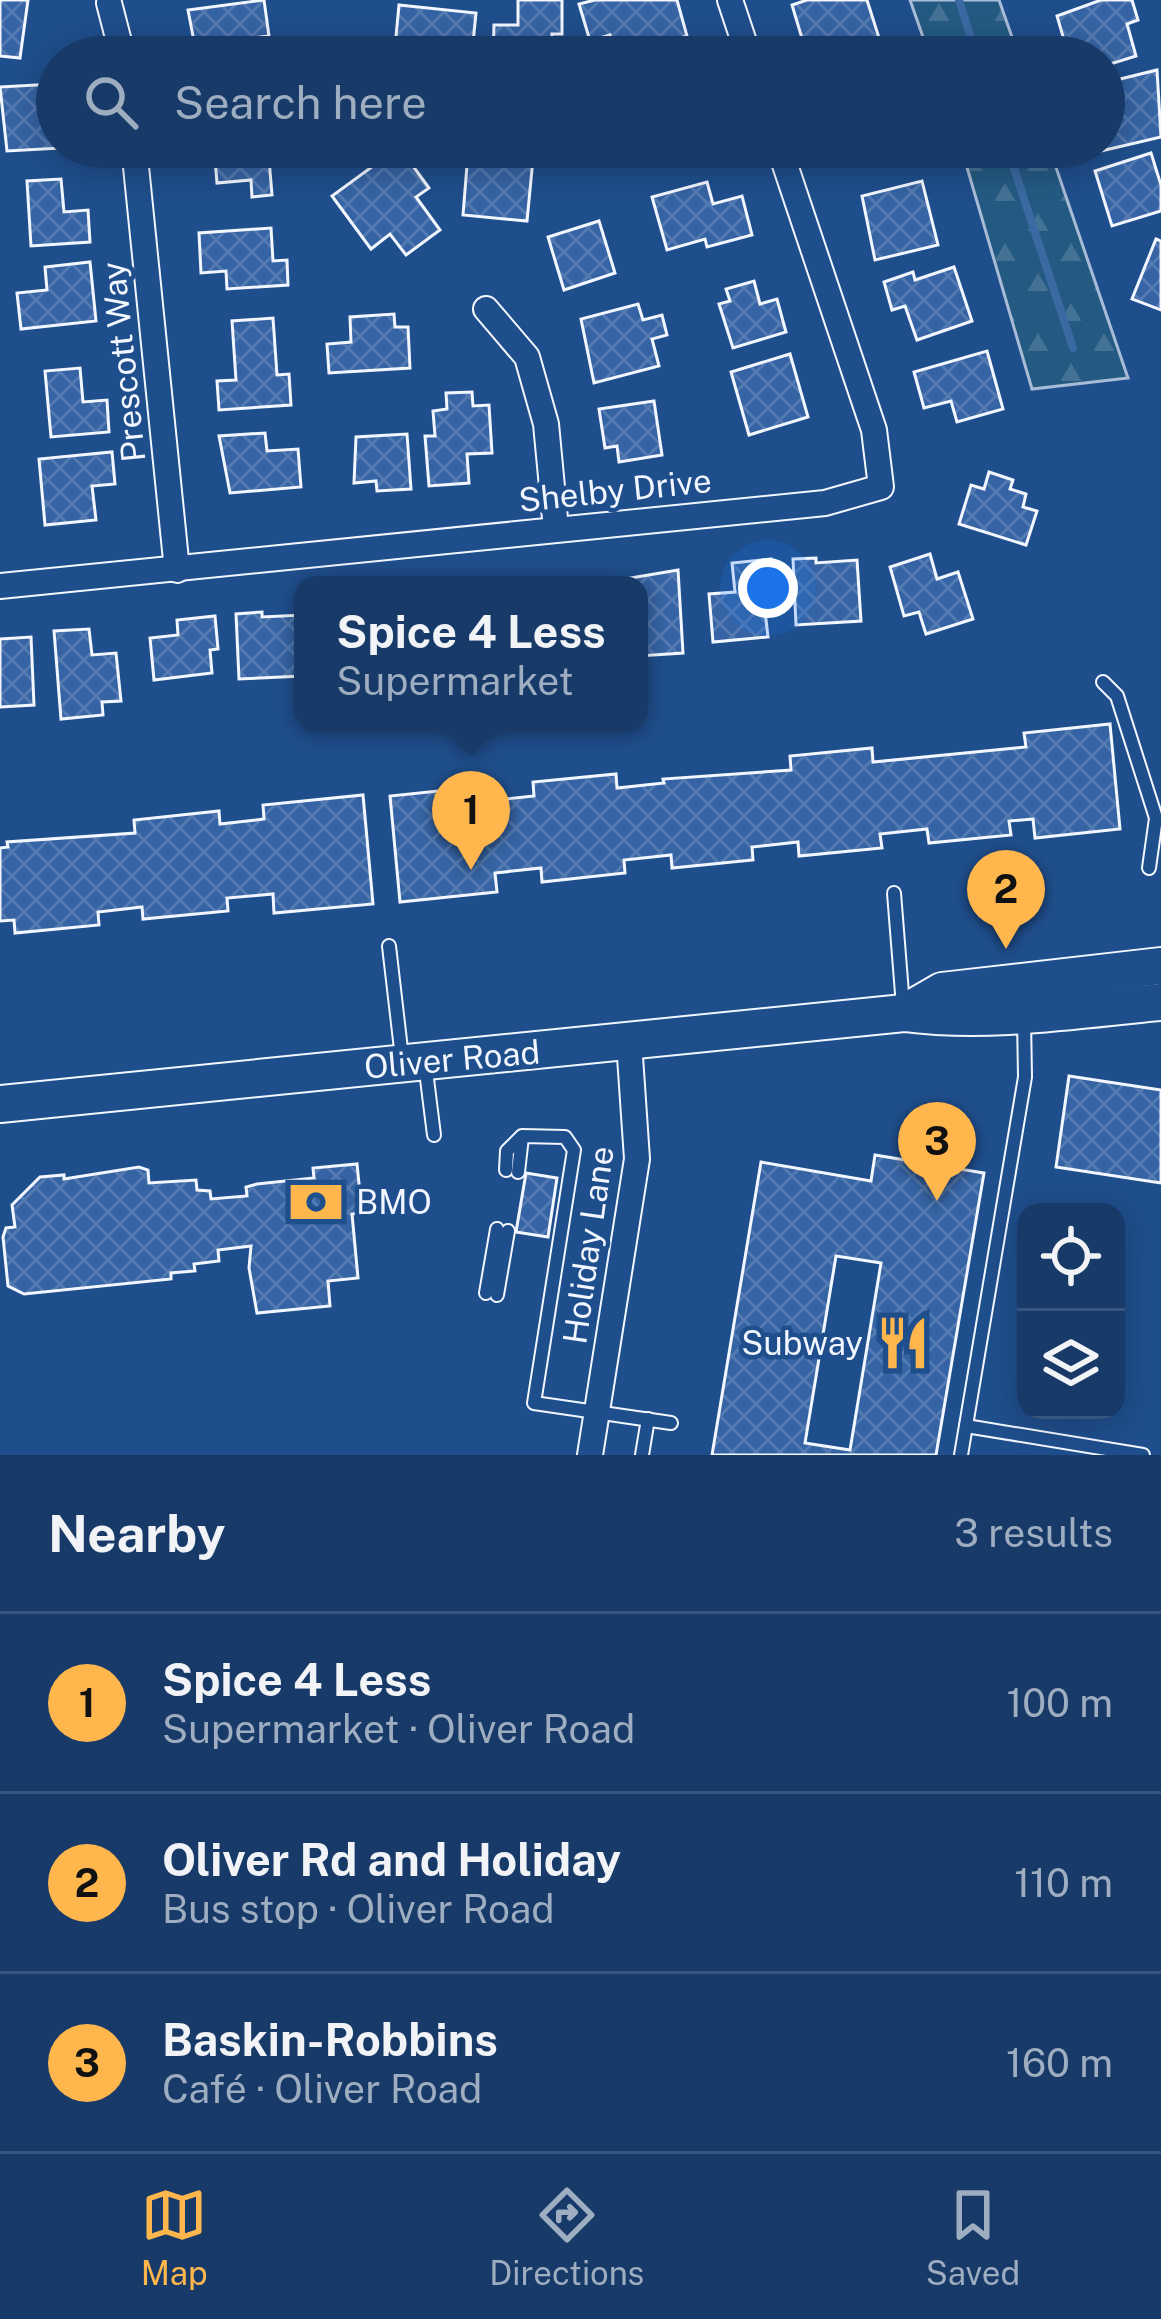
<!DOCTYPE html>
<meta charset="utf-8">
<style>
:root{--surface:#173a69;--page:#20416f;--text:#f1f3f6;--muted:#9eadc0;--line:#36547d;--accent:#ffb74d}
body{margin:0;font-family:"Public Sans",sans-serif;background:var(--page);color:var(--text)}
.controls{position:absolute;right:36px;bottom:36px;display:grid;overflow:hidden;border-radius:24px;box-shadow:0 6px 30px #0003}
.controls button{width:108px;height:108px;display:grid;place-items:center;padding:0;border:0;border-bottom:3px solid var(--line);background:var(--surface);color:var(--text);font:60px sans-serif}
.you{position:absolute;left:768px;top:588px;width:42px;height:42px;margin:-30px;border:9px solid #fff;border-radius:50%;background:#1a73e8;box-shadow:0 0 0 18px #1a73e833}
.badge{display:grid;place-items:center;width:78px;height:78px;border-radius:50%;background:var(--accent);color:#111;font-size:39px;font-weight:700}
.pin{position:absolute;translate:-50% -99px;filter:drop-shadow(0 3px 6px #0008)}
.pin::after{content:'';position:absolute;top:63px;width:42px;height:36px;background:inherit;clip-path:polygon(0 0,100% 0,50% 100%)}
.popup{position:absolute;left:294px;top:576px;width:354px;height:156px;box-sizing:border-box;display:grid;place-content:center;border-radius:24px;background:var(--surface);filter:drop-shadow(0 3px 9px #0005);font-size:39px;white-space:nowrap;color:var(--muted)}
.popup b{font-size:45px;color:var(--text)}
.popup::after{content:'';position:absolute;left:50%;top:100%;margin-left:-24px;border:24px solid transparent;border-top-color:var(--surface)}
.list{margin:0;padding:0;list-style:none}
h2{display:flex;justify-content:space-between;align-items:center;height:156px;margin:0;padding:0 48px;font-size:51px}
h2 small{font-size:39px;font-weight:400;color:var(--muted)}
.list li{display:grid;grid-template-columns:78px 1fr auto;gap:36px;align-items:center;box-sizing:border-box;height:180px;padding:0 48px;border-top:3px solid var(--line)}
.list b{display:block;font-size:45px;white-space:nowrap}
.list p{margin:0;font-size:39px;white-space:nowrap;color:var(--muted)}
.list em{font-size:39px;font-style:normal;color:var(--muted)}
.icon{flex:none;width:66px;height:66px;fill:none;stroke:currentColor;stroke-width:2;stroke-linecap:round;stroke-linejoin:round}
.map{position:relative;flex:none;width:1161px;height:1455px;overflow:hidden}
.search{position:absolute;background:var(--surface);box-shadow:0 6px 30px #0003;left:36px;right:36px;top:36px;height:132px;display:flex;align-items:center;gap:30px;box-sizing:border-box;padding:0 42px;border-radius:66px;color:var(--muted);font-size:45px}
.sheet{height:696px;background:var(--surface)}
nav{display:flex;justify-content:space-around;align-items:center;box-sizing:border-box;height:168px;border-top:3px solid var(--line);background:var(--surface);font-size:33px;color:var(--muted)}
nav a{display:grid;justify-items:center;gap:6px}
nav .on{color:var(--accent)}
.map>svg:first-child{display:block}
.forest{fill:url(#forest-firs);stroke:#a8bbd7;stroke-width:3}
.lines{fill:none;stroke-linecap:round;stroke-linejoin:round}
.stream{stroke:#3b69a3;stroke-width:8}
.building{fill:url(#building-cross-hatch);stroke:#f2f6ff;stroke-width:3;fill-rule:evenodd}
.lane-casing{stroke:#f2f6ff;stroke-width:16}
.street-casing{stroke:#f2f6ff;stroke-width:28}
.secondary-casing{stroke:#f2f6ff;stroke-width:40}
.lane{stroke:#1f4e8c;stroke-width:12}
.street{stroke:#1f4e8c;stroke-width:24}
.secondary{stroke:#1f4e8c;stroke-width:36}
.labels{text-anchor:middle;stroke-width:9;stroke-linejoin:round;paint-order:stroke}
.street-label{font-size:33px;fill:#f2f6ff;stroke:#1f4e8c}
.poi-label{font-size:33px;fill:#f2f6ff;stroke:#1f4e8c;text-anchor:start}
</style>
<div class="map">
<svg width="1161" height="1455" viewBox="0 0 1161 1455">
<defs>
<pattern id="forest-firs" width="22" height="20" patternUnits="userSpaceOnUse" patternTransform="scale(3)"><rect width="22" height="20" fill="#245a82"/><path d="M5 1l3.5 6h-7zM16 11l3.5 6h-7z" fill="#447295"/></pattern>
<pattern id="building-cross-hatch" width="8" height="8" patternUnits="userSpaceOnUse" patternTransform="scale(3)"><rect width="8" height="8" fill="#3563a3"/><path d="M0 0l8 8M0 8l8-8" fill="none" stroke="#537ab1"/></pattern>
</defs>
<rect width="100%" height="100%" fill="#1f4e8c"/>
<g class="forest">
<path d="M910 0H999L1019 57H930Z"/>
<path d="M961 147H1049L1128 378 1032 389Z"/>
</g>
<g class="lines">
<g class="stream">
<path d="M959 0 977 57"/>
<path d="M1007 147 1073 348"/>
</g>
</g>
<g class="building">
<path d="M0 0H28L20 58 0 56Z"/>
<path d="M264 0 269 36 253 38 256 57H197L188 10Z"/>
<path d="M518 0H562V34H552V57H493L494 25H518Z"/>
<path d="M595 0H677L687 36 616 57 610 35 590 41 579 4Z"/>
<path d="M807 0H867L880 41 832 56 826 38 804 45 792 5Z"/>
<path d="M1101 0H1132L1138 20 1127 24 1136 56 1104 66V57H1069L1057 16Z"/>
<path d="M399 5 476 13 473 43 460 42 459 57H394Z"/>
<path d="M1157 70 1161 137 1097 152 1095 147H1104L1108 82Z"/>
<path d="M53 84 57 147H80L7 151 0 87Z"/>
<path d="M187 147H268L272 195 252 197 251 180 217 183 214 148Z"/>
<path d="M399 147 429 188 416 197 440 230 406 255 390 234 371 249 332 196Z"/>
<path d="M883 147H910L911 152 886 158Z"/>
<path d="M468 153 533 159 527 221 463 215Z"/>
<path d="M1151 153 1161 185V211L1112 226 1095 171Z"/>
<path d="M61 179 64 212 88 210 90 242 31 246 27 181Z"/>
<path d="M922 181 938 245 875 260 862 196Z"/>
<path d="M707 182 713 204 742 196 752 235 707 247 705 239 667 250 652 197Z"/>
<path d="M599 221 615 273 564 290 548 237Z"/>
<path d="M271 228 273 261 287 260 288 285 227 289 226 271 201 273 199 233Z"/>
<path d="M1156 239 1161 241V310L1132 299Z"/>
<path d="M90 262 96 321 21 329 17 293 47 290 45 267Z"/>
<path d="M954 267 972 321 917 340 905 306 892 310 884 282 913 272 915 280Z"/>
<path d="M754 281 760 304 777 299 786 332 733 348 719 304 730 301 726 289Z"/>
<path d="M638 304 643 320 662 315 667 335 652 339 659 366 594 383 581 319Z"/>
<path d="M394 314 395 327H408L410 368 329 373 327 344 351 342 350 317Z"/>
<path d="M273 318 277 375 289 374 291 405 219 410 217 381 236 380 232 321Z"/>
<path d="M987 351 1003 409 957 422 951 401 924 408 914 372Z"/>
<path d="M790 354 808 417 749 435 731 372Z"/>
<path d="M80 368 83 402 107 400 109 432 51 437 45 371Z"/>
<path d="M472 392 473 406 489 405 492 453 467 454 469 483 429 486 425 436H435L433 411 447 409 446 393Z"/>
<path d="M654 401 662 455 619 462 617 446 605 448 599 409Z"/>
<path d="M265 433 267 451 298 449 301 487 230 493 219 436Z"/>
<path d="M407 434 411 489 377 491 376 481 354 483 356 437Z"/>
<path d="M112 452 115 484 92 486 96 520 45 525 39 459Z"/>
<path d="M989 472 1013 480 1010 489 1026 494 1023 507 1037 511 1026 545 959 524 971 485 984 489Z"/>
<path d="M930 554 937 579 958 572 973 619 926 634 919 612 904 616 890 567Z"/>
<path d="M816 558V563L857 560 861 621 796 625 793 559Z"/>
<path d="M771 559 775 610 765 611 768 637 713 642 709 594 735 592 732 563Z"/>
<path d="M678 570 683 653 639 656V585L613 581Z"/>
<path d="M587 580V585H546V582Z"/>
<path d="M262 612V617L303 615V676L239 679 236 614Z"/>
<path d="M215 616 218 649 210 650 212 673 154 680 150 638 178 635 177 620Z"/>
<path d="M89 629 92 655 116 653 121 701 102 702 103 715 61 719 54 631Z"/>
<path d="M31 637 34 705 0 707V639Z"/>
<path d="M1110 724 1120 829 1035 838 1033 819 1009 821 1011 835 929 843 927 829 880 834 882 848 799 856 798 842 752 847 753 860 672 868 671 855 624 860 625 873 542 882 541 868 495 873 497 892 400 902 390 796 487 786 488 801 534 796 533 782 616 774 617 788 664 783 663 779 791 770 790 756 872 748 873 762 1026 747 1024 733Z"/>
<path d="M363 795 373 904 274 913 273 894 227 898 228 911 143 919 142 907 98 912 99 925 15 933 14 920 0 921V848L8 847 7 842 135 833 134 820 219 811 220 824 264 819 263 805Z"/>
<path d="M1069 1076 1161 1090V1183L1056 1167Z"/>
<path d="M875 1155 984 1173 936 1455H712L761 1162 871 1181ZM836 1256 881 1263 850 1450 805 1443Z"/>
<path d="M357 1164 362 1213 352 1214 358 1278 328 1281 330 1306 257 1313 249 1268 251 1246 218 1250 219 1261 194 1264 195 1271 171 1273V1279L24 1294 8 1286 3 1237 6 1228 15 1227 12 1205 40 1177 64 1175V1179L139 1167 148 1170 149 1183 196 1180 197 1190 210 1191 211 1199 247 1196 246 1187 257 1184 314 1178 313 1168Z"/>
<path d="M526 1173 557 1178 548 1237 516 1232Z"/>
</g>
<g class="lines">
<defs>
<g id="lane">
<path d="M1103 682 1117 696 1156 818 1149 868"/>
<path d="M894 893 903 1006"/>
<path d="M389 946 402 1058"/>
<path d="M425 1063 434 1135"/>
<path d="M506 1170 507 1151 522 1136 565 1137 574 1150 534 1403 671 1423"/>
<path d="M518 1172 522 1137"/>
<path d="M486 1293 497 1229"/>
<path d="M497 1295 508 1231"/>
<path d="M966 1426 1143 1455"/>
<path d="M642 1455 648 1419"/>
<path d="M961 1455 1025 1077 1024 1018"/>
</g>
<g id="street">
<path d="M730 0 749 57"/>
<path d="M109 3 123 57"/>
<path d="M134 147 177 570"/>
<path d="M486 309 527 357 546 424 556 529"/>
<path d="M0 586 825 503 881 487 874 430 779 147"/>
<path d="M590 1455 637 1159 629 1042"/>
</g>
<g id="secondary">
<path d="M904 1013 942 991 1161 966"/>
<path d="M0 1104 904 1013C989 1024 1076 1010 1161 1002"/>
</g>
</defs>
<use href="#lane" class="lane-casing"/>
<use href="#street" class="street-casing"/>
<use href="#secondary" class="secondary-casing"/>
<use href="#lane" class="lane"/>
<use href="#street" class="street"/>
<use href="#secondary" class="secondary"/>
</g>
<defs>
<symbol id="bank-bare" viewBox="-9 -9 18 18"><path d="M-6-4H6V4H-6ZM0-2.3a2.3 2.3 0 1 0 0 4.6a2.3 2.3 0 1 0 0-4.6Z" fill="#ffb74d" stroke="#1f4e8c" stroke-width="2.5" paint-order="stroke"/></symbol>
<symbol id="restaurant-bare" viewBox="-9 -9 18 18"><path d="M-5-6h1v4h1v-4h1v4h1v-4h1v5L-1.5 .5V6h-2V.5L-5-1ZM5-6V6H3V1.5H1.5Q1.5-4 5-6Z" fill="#ffb74d" stroke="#1f4e8c" stroke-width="2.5" paint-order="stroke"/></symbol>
</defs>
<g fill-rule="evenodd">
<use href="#bank-bare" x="278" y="1164" width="76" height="76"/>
<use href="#restaurant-bare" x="865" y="1305" width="76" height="76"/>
</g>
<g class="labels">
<g class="street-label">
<text transform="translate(123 362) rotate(-96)" y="12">Prescott Way</text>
<text transform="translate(615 490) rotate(-6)" y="12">Shelby Drive</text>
<text transform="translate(452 1059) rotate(-5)" y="12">Oliver Road</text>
<text transform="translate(588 1245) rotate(-82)" y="12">Holiday Lane</text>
</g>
<g class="poi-label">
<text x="356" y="1214">BMO</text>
<text x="863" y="1355" text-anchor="end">Subway</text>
</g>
</g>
</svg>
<div class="controls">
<button><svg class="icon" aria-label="locate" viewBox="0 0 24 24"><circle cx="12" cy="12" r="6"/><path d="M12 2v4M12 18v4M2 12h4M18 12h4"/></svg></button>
<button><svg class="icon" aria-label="layers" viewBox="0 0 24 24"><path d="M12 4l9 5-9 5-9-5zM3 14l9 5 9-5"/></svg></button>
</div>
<div class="you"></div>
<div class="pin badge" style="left:471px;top:870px">1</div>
<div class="popup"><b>Spice 4 Less</b>Supermarket</div>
<div class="pin badge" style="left:1006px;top:949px">2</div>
<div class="pin badge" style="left:937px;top:1201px">3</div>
<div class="search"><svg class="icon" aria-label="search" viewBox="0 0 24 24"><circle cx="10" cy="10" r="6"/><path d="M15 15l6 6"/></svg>Search here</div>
</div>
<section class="sheet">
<h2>Nearby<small>3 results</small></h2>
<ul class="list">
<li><span class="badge">1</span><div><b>Spice 4 Less</b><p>Supermarket · Oliver Road</p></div><em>100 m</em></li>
<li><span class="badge">2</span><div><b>Oliver Rd and Holiday</b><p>Bus stop · Oliver Road</p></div><em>110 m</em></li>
<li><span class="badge">3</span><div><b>Baskin-Robbins</b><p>Café · Oliver Road</p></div><em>160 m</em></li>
</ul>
</section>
<nav>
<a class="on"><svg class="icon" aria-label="map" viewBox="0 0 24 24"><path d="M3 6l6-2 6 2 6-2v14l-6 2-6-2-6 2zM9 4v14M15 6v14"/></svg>Map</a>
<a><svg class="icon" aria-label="directions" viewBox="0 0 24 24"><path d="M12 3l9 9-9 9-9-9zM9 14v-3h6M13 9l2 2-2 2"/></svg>Directions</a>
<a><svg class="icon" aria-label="saved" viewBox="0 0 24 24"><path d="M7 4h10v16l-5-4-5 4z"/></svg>Saved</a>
</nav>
